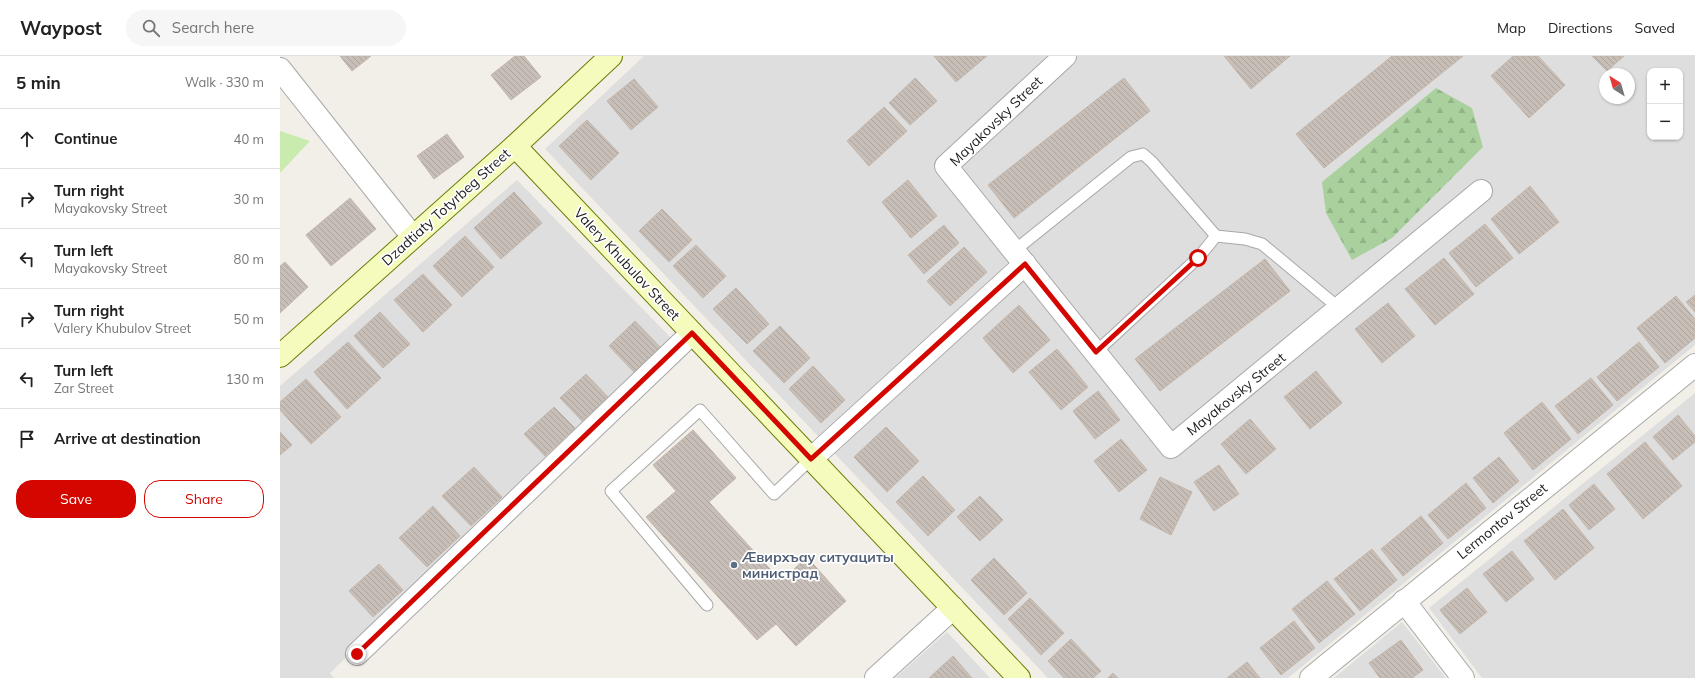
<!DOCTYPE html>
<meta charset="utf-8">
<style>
:root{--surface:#fff;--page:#f6f6f6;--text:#222;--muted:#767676;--line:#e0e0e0;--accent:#d30700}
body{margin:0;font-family:Mulish,sans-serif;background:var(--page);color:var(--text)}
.controls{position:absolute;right:12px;top:12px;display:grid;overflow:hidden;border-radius:8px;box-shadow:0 1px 3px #0004}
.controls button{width:36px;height:36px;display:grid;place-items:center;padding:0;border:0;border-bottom:1px solid var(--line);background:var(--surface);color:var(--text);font:20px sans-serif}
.compass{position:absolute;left:1319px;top:12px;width:36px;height:36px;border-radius:50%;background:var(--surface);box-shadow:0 1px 3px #0004;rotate:323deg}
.stop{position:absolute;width:12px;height:12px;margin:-9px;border:3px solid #d30700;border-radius:50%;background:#fff}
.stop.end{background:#d30700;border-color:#fff;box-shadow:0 1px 4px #0008}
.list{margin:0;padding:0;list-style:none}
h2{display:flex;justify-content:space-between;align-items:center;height:52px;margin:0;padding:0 16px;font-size:17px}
h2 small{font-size:13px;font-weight:400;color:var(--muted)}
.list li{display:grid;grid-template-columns:26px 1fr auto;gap:12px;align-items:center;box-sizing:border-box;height:60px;padding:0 16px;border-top:1px solid var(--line)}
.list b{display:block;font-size:15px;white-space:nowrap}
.list p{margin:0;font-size:13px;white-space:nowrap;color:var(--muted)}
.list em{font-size:13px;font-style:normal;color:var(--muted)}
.actions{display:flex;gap:8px;padding:12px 16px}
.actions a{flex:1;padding:9px 0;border:1px solid var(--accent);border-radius:16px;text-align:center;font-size:14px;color:var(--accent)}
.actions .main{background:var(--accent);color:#fff}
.icon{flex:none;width:22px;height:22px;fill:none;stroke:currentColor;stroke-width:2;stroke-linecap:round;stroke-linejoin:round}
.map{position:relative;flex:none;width:1415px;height:622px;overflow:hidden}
header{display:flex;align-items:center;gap:24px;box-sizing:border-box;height:56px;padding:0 20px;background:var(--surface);border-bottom:1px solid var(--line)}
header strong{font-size:19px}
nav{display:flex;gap:22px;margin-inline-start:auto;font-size:14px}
.search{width:280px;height:36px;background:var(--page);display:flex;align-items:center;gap:10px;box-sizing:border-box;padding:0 14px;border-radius:22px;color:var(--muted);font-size:15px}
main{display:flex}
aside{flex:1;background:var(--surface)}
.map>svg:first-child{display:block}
.residential{fill:#dfdede;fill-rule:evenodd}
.grass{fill:#caebae}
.forest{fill:url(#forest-firs)}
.building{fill:url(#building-back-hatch);stroke:#c4b6aa}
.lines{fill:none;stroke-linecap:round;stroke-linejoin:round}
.lane-casing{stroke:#a8a8a8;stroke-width:13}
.street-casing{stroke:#a8a8a8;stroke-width:24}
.secondary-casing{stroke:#6c7d04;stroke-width:24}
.lane{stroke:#fff;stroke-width:11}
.street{stroke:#fff;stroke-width:22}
.secondary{stroke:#f5fbbd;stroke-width:22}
.route{stroke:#d30700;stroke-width:5}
.service-dot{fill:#5c6f8a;stroke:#fff;stroke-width:1.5}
.labels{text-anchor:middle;stroke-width:3.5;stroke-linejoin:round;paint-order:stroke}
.street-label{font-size:14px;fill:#212121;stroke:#fff}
.service-label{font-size:14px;font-weight:bold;fill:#4e5e75;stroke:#fff;text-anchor:start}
</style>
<header>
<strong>Waypost</strong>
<div class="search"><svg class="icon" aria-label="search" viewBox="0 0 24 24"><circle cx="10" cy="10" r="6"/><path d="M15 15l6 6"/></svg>Search here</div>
<nav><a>Map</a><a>Directions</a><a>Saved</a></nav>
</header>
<main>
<aside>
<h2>5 min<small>Walk · 330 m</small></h2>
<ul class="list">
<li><svg class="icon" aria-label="ahead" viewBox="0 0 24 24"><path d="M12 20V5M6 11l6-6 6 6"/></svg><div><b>Continue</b></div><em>40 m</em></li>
<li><svg class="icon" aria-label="right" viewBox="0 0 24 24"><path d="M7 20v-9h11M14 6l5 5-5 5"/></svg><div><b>Turn right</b><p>Mayakovsky Street</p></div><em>30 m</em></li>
<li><svg class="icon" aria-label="left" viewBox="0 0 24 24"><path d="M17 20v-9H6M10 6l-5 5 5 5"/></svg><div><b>Turn left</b><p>Mayakovsky Street</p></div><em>80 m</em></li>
<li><svg class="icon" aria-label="right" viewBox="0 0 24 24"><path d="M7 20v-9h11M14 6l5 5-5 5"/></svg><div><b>Turn right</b><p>Valery Khubulov Street</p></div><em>50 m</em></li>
<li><svg class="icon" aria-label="left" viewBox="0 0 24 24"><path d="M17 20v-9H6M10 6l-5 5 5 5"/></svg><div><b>Turn left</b><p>Zar Street</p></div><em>130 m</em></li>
<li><svg class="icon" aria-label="arrive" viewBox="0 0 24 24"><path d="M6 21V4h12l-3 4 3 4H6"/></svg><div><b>Arrive at destination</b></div></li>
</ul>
<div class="actions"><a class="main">Save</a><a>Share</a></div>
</aside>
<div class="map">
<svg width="1415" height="622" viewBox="0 0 1415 622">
<defs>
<pattern id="forest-firs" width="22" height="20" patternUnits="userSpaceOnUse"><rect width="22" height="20" fill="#aad19d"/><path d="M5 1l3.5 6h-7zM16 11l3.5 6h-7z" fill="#92b387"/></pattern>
<pattern id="building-back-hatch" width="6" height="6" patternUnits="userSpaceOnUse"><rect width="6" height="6" fill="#c7beb7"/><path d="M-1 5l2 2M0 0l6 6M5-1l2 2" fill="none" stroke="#aba39d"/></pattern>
</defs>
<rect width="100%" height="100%" fill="#f2efe8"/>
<g class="residential">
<path d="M364 0H1415V289L1008 622H768L265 93ZM1370 15H1400V81H1370ZM1325 18H1349V42H1325Z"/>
<path d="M237 124 394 285 50 617 54 622H0V330Z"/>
<path d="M1415 337V622H1202L1149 552Z"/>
<path d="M1122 566 1166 622H1054Z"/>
<path d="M667 576 710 622H615Z"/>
</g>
<path class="grass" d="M0 75 30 85 0 117Z"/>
<path class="forest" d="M1156 32 1192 52 1203 91 1112 182 1072 204 1046 157 1042 126Z"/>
<g class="building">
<path d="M60 0H91L72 15Z"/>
<path d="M235 0H244L261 21 231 44 211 19Z"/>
<path d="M654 0H707L676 26Z"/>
<path d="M944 0H1010L971 33Z"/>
<path d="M1112 0H1183L1044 112 1016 78Z"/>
<path d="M1233 0H1258L1285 29 1249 62 1211 20Z"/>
<path d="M1312 0H1344L1327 15Z"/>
<path d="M635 22 657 45 630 69 609 47Z"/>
<path d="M844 22 870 55 734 162 708 129Z"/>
<path d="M354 23 378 51 351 74 327 45Z"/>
<path d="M604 51 627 75 589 110 567 85Z"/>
<path d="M307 64 339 97 311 124 279 90Z"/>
<path d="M167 78 184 101 154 123 137 100Z"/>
<path d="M628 124 657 160 631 182 602 146Z"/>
<path d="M1250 130 1279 166 1239 198 1211 163Z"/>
<path d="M234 136 262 167 221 203 194 172Z"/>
<path d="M70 142 96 173 51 210 26 179Z"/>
<path d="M382 153 412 184 389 206 359 175Z"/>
<path d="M1205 168 1233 202 1196 231 1169 197Z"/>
<path d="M664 169 679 187 644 218 628 199Z"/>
<path d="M185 180 214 211 182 241 153 210Z"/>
<path d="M416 189 446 220 423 242 393 210Z"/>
<path d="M684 191 707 216 670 250 647 225Z"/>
<path d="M1164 202 1194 238 1155 269 1125 233Z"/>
<path d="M985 203 1010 235 880 335 855 303Z"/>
<path d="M5 206 28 231 0 257V210Z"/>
<path d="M143 218 172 249 143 276 114 244Z"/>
<path d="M456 232 489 268 467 288 433 253Z"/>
<path d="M1415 239V256L1406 246Z"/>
<path d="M1396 240 1415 263V282L1385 307 1357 272Z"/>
<path d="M1108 247 1135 280 1102 307 1075 273Z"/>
<path d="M739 249 770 284 733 317 703 282Z"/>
<path d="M100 256 130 288 103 312 74 280Z"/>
<path d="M355 265 381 292 354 316 329 290Z"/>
<path d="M500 270 530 302 504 327 473 295Z"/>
<path d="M68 286 101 322 67 353 34 316Z"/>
<path d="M1359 286 1379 311 1337 345 1317 321Z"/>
<path d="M777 293 808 331 781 354 749 316Z"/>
<path d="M533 310 565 344 541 367 509 333Z"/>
<path d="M1036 315 1062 347 1030 373 1004 341Z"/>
<path d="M306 318 328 341 302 365 280 342Z"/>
<path d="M1311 322 1333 349 1298 378 1275 350Z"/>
<path d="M26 323 61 361 31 388 0 354V346Z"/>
<path d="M818 335 840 364 815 383 793 355Z"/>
<path d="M1262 346 1291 383 1253 414 1224 377Z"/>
<path d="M274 351 295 372 265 400 244 378Z"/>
<path d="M1398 359 1415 380V386L1393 404 1373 381Z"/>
<path d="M970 363 996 393 966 418 941 388Z"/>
<path d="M606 371 639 405 607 436 574 401Z"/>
<path d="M413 374 456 422 429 446 501 525 527 501 566 545 516 590 496 568 477 584 366 461 396 435 373 409Z"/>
<path d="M0 376 12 389 0 399Z"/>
<path d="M841 383 867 414 839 436 814 405Z"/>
<path d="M1365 386 1402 430 1363 463 1327 418Z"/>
<path d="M1219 401 1239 425 1213 447 1193 422Z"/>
<path d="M939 409 959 438 934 455 914 426Z"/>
<path d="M194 411 222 441 191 470 162 440Z"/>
<path d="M643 420 675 454 648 480 616 446Z"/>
<path d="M880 421 912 436 891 479 860 463Z"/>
<path d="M1186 427 1206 452 1168 483 1148 459Z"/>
<path d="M1314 428 1335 453 1309 474 1289 449Z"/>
<path d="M700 440 723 464 700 485 677 461Z"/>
<path d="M153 450 180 480 147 511 119 482Z"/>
<path d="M1283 453 1314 492 1275 524 1244 485Z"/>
<path d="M1141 460 1163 487 1123 520 1101 493Z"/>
<path d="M1092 493 1117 524 1080 555 1054 523Z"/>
<path d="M1232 495 1254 523 1226 546 1203 518Z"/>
<path d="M714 502 747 537 724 559 691 524Z"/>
<path d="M99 508 123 534 93 561 69 535Z"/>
<path d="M1047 525 1075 558 1039 587 1012 553Z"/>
<path d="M1187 532 1207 556 1180 578 1160 554Z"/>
<path d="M750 542 784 577 761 599 728 563Z"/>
<path d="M1014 565 1035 592 1001 619 980 592Z"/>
<path d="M791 583 821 615 813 622H784L768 605Z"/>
<path d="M1121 584 1143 614 1132 622H1100L1089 607Z"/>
<path d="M673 600 692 622H650V621Z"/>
<path d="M967 606 980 622H947Z"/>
<path d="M833 617 838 622H828Z"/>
</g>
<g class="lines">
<defs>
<g id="lane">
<path d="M936 180 965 183 982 188 1059 252"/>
<path d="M734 195 851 101 863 98 872 106 936 180 918 202 816 296"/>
<path d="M427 549 331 435 420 354 494 438 531 403"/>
</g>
<g id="street">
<path d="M785 0 666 110 891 391 1201 135"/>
<path d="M0 13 133 181"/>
<path d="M531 403 745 208"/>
<path d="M1124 545 1183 622"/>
<path d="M77 598 412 277"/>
<path d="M596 622 673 552"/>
<path d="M1031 622 1415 309"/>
</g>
<g id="secondary">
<path d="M235 90 739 622"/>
<path d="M0 300 235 90 331 0"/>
</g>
</defs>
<use href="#lane" class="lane-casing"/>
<use href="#street" class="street-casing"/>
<use href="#secondary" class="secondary-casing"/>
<use href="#lane" class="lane"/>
<use href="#street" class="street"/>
<use href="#secondary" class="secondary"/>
</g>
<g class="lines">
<path class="route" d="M77 598 412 277 531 403 745 208 816 296 918 202"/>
</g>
<circle class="service-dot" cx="454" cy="509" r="4"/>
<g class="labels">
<g class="street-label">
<text transform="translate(716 65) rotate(-44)" y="5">Mayakovsky Street</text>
<text transform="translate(166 151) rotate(-42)" y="5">Dzadtiaty Totyrbeg Street</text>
<text transform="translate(347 208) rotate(47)" y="5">Valery Khubulov Street</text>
<text transform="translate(956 338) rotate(-39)" y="5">Mayakovsky Street</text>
<text transform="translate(1222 465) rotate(-39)" y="5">Lermontov Street</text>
</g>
<g class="service-label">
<text x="462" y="506">Æвирхъау ситуациты<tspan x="462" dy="16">министрад</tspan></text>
</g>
</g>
</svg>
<div class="controls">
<button>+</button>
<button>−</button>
</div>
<svg class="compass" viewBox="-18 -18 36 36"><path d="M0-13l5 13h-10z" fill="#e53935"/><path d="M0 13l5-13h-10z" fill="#767676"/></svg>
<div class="stop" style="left:918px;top:202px"></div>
<div class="stop end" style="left:77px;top:598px"></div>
</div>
</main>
